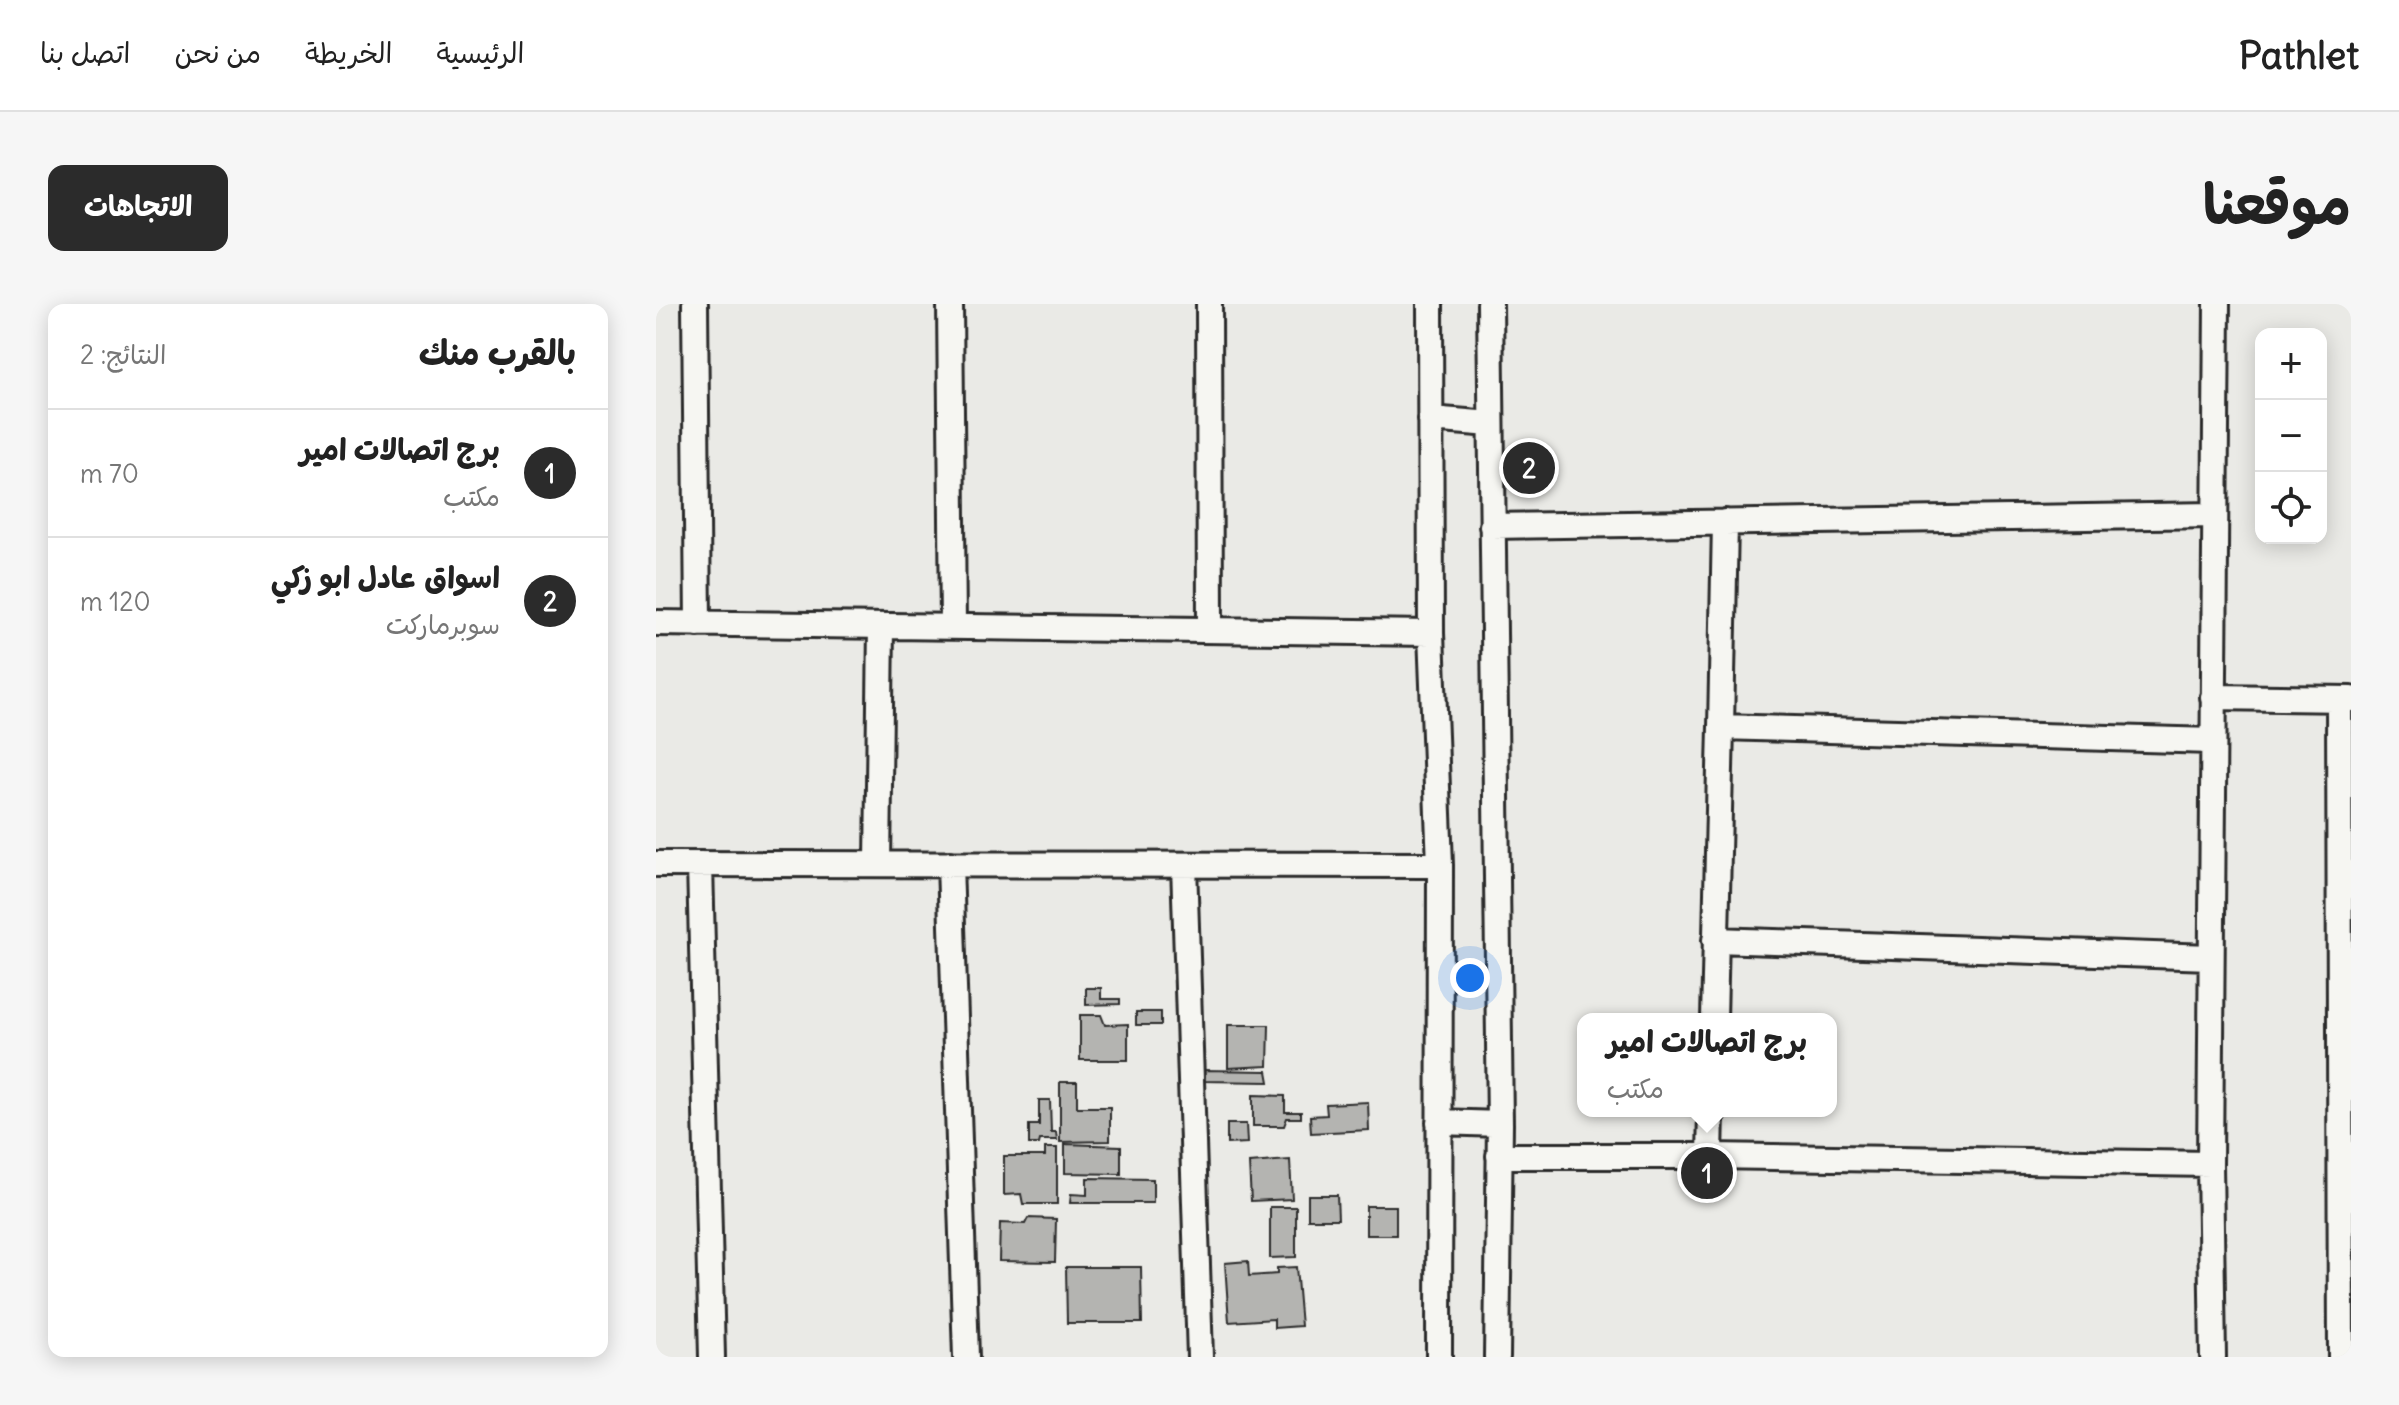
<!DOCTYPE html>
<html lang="ar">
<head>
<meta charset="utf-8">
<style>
	:root { --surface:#fff; --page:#f6f6f6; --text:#222; --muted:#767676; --line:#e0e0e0; --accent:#2b2b2b }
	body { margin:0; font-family:Delius,"Playpen Sans Arabic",sans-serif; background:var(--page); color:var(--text); direction:rtl }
	.controls { position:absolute; right:24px; top:24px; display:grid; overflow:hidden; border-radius:16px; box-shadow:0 4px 20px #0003 }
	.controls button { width:72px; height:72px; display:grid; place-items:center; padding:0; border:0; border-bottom:2px solid var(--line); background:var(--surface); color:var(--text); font:40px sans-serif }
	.you { position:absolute; left:814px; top:674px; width:28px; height:28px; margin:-20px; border:6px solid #fff; border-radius:50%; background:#1a73e8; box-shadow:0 0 0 12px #1a73e833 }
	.badge { display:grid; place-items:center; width:52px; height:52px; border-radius:50%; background:var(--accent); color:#fff; font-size:26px; font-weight:700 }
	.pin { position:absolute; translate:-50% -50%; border:4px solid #fff; box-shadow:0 2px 8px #0006 }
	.popup { position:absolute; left:921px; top:709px; width:260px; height:104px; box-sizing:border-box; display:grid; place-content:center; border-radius:16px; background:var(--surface); filter:drop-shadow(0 2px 6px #0005); font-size:26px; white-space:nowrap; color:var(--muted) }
	.popup b { font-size:30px; color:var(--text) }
	.popup::after { content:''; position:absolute; left:50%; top:100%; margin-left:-16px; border:16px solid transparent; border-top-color:var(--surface) }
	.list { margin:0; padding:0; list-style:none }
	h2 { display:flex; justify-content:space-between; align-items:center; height:104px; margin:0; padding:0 32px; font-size:34px }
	h2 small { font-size:26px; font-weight:400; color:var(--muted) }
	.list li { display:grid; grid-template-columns:52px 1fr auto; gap:24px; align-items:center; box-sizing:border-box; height:128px; padding:0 32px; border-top:2px solid var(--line) }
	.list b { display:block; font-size:30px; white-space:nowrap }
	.list p { margin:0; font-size:26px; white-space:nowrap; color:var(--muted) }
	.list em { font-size:26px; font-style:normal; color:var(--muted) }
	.icon { flex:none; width:44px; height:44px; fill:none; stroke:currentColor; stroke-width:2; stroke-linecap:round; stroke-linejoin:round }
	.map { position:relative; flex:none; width:1695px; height:1053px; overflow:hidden; direction:ltr; border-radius:16px }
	header { display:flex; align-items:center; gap:48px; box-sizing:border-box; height:112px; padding:0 40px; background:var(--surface); border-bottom:2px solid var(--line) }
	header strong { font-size:38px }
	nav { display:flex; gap:44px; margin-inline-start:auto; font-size:28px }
	.intro { display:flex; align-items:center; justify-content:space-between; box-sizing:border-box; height:192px; padding:0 48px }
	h1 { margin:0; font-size:56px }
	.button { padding:20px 36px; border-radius:16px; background:var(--accent); color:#fff; font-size:28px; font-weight:700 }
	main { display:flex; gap:48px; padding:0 48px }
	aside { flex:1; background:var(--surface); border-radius:16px; box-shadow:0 4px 20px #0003 }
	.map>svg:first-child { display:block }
	.building { fill:#b4b4b1; stroke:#2b2b2b; stroke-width:2 }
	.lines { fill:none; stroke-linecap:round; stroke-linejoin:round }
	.street-casing { stroke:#2b2b2b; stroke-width:30 }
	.street { stroke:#f6f6f2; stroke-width:24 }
</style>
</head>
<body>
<header>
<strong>Pathlet</strong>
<nav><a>الرئيسية</a><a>الخريطة</a><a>من نحن</a><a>اتصل بنا</a></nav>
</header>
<div class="intro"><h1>موقعنا</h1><a class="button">الاتجاهات</a></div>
<main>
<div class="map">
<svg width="1695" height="1053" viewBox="0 0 1695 1053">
	<rect width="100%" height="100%" fill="#eaeae6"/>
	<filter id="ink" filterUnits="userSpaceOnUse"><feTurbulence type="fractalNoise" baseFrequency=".0125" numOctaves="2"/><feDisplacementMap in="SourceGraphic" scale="16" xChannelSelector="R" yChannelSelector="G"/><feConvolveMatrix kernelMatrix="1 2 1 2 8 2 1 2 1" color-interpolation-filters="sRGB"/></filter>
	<g filter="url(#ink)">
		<path class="building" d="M430,684H445V695H464V700L430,701Z
			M480,708H505V721H480Z
			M424,711H445L449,721L472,720V756H424Z
			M572,721H613L612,762L572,764Z
			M546,766L611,767L613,778L546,777Z
			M404,778H421V803H454V837L404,838Z
			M597,791L629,792V808H645V814H631L628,822H597Z
			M383,796H394L395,828H400L401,836H384L383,840H373V821H383Z
			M712,798L713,826L655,829L654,812L671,811L670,800Z
			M571,820H590L591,839L571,840Z
			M409,840L465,842V870L409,869Z
			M389,844H401V900H367L365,890L348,891V852H389Z
			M634,856L636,895L595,897L593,859Z
			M431,874L497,875V899H414L415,890L431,891Z
			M652,891H681L682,915H652Z
			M710,902H740V931H710Z
			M614,903H640V953L614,954Z
			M372,914L400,915L399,958L343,957L344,919L369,920Z
			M592,957L593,972L621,970V964L640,963L645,1022L618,1024V1015L573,1018L569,959Z
			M410,963H485L486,1019H411Z"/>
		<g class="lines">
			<defs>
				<path id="street" d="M39,0L42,320
					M294,0L297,323
					M553,0L554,326
					M774,0L775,329L784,561L783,1053
					M834,0L844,820L841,1053
					M774,115L835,120
					M1069,218L1065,423L1557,437
					M836,222L1558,211
					M0,319L775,329
					M1557,393L1695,395
					M1683,395L1685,1053
					M0,560L784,561
					M44,560L56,1053
					M222,560L225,322
					M294,560L310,1053
					M528,561L544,1053
					M1059,636L1555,653
					M1058,715L1065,423
					M783,818L844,820
					M843,852H1054L1554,860
					M1054,852L1055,807
					M1557,1053L1554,860L1561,0"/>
			</defs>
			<use href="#street" class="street-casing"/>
			<use href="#street" class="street"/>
		</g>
	</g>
</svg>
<div class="controls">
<button>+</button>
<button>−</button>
<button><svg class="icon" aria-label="locate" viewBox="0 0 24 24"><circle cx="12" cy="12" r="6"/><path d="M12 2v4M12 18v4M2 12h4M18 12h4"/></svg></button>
</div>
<div class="you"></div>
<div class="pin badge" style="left:1051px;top:869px">1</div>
<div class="popup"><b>برج اتصالات امير</b>مكتب</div>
<div class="pin badge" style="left:873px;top:164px">2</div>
</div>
<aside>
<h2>بالقرب منك<small>النتائج: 2</small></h2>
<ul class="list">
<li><span class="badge">1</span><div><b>برج اتصالات امير</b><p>مكتب</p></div><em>70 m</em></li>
<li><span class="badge">2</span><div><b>اسواق عادل ابو زكي</b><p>سوبرماركت</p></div><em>120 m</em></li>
</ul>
</aside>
</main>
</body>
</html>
